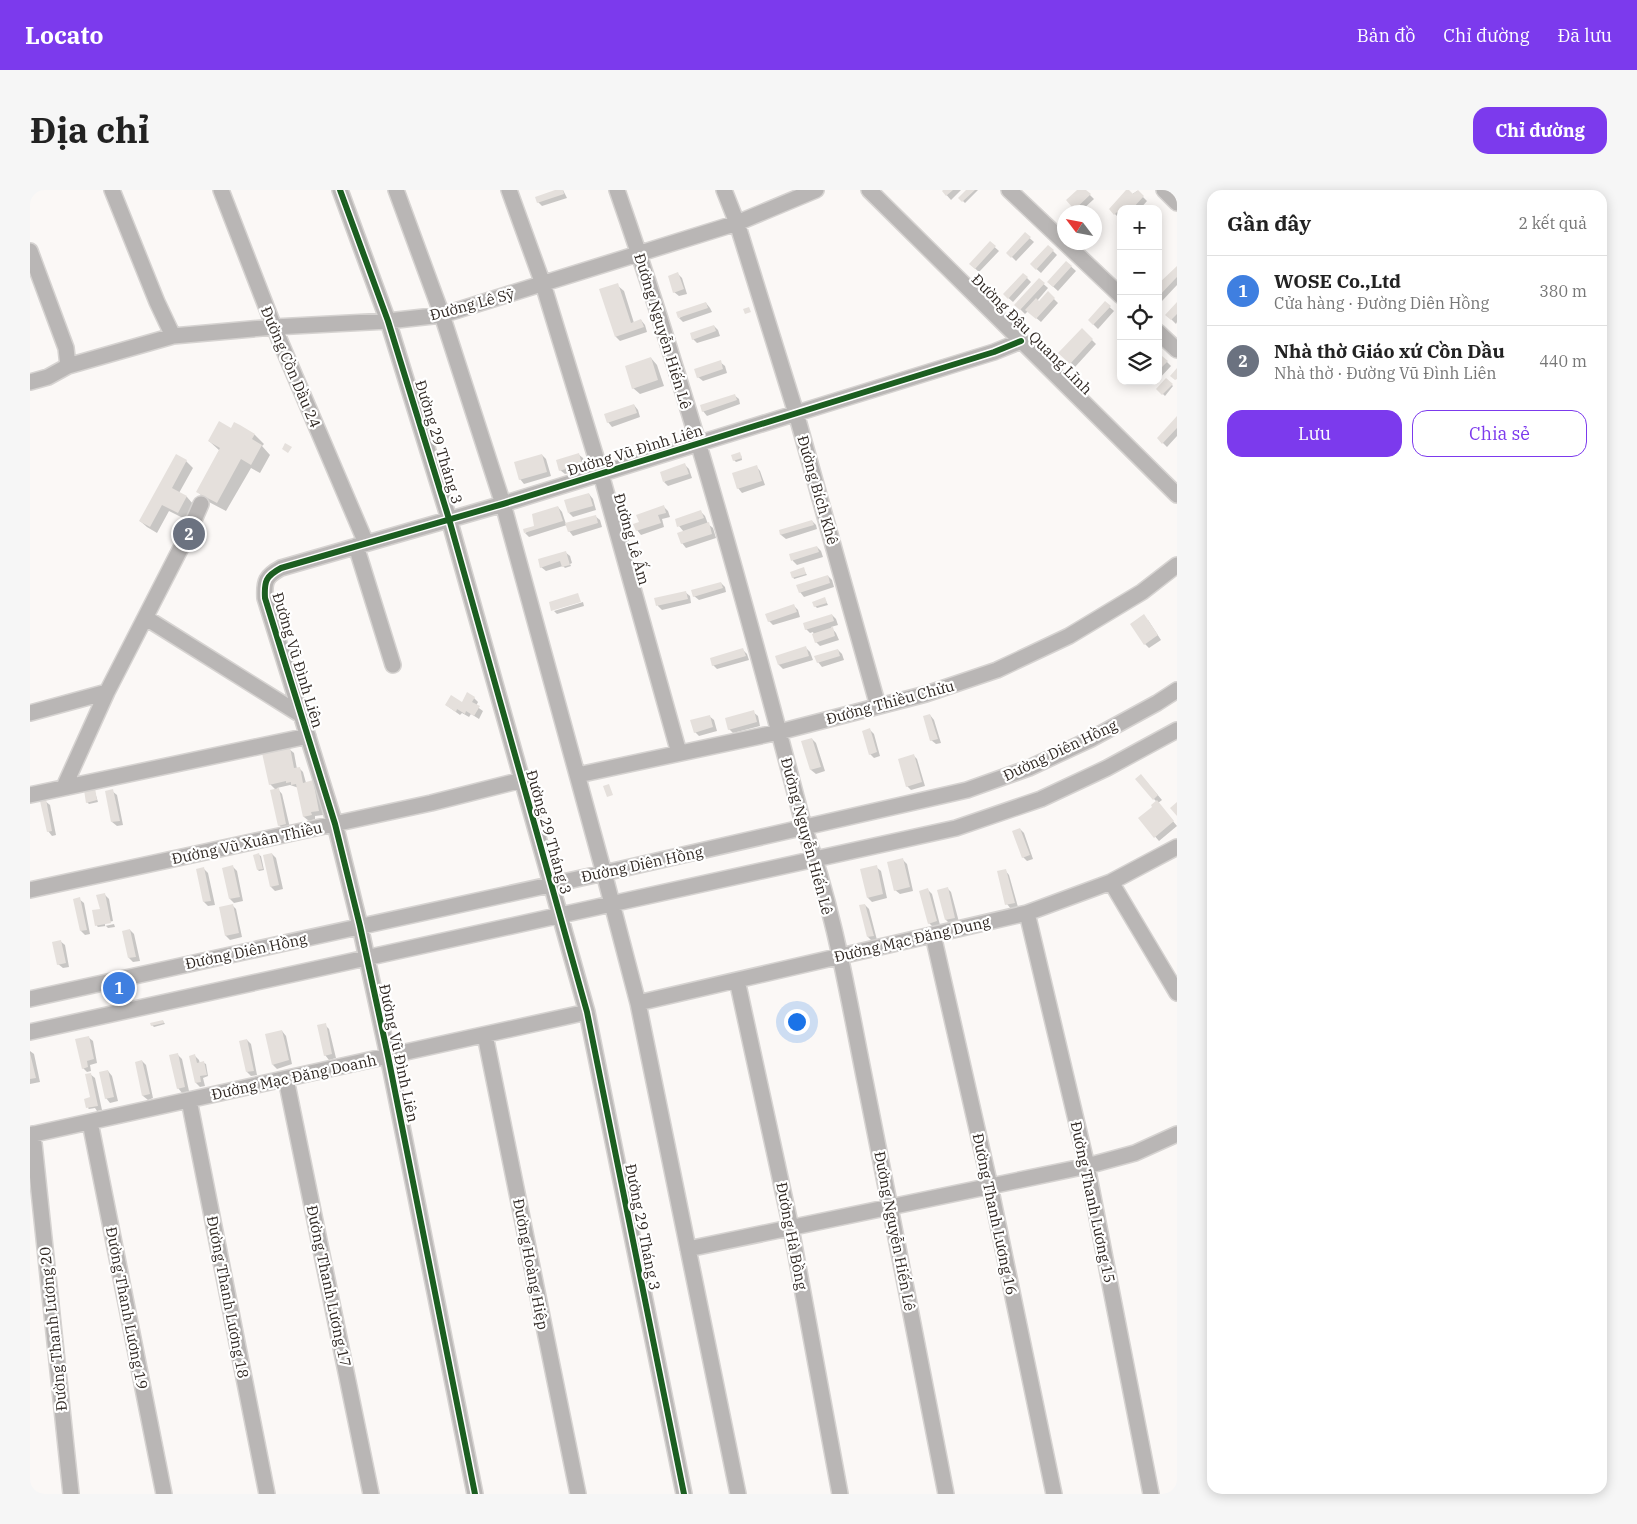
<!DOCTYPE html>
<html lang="vi">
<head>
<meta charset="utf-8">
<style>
	:root { --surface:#fff; --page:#f6f6f6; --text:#222; --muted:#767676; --line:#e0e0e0; --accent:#7c3aed }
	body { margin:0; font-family:"IBM Plex Serif",serif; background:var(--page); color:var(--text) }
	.controls { position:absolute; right:15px; top:15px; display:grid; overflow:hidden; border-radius:10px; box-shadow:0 2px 12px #0003 }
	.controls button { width:45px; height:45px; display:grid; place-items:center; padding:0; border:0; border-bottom:1px solid var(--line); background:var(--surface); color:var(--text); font:25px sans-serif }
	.compass { position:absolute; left:1027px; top:15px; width:45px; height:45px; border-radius:50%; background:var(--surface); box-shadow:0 2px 12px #0003; rotate:302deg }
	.you { position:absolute; left:766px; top:831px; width:18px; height:18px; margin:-12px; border:4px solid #fff; border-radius:50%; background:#1a73e8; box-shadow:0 0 0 8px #1a73e833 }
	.badge { display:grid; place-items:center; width:32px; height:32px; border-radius:50%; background:var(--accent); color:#fff; font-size:16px; font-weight:700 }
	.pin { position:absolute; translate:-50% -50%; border:2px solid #fff; box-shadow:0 1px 5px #0006 }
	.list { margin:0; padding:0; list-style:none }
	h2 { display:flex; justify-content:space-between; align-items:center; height:65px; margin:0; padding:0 20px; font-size:21px }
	h2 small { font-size:16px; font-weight:400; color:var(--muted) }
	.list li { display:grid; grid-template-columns:32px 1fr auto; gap:15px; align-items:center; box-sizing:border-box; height:70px; padding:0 20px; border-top:1px solid var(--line) }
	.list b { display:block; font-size:19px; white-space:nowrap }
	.list p { margin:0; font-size:16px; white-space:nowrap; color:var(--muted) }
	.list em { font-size:16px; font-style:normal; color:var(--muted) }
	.actions { display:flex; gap:10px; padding:15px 20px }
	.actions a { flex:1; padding:11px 0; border:1px solid var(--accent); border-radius:15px; text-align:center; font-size:18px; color:var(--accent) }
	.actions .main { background:var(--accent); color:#fff }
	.icon { flex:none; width:28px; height:28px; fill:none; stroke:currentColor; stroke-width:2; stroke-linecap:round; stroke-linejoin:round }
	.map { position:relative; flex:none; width:1147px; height:1304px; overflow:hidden; border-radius:15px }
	header { display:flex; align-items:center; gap:30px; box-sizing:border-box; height:70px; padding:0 25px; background:var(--accent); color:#fff }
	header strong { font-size:24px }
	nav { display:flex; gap:28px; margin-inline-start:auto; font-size:18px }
	.intro { display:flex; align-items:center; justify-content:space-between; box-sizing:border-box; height:120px; padding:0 30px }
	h1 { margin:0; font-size:35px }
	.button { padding:12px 22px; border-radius:15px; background:var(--accent); color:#fff; font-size:18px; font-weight:700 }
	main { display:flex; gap:30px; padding:0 30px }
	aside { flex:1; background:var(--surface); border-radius:15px; box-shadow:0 2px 12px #0003 }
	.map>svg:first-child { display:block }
	.shadow { fill:#0003 }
	.building { fill:#e5e0dc }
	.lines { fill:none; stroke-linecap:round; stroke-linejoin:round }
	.minor-casing { stroke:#d6d3d1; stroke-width:18 }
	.minor { stroke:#b9b6b5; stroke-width:15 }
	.cycleway-casing { stroke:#fff; stroke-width:9 }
	.cycleway { stroke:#1b5e20; stroke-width:6 }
	.labels { text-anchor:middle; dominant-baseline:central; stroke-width:4.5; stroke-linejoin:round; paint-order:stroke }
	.street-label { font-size:15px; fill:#302823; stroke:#fff }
</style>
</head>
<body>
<header>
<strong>Locato</strong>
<nav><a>Bản đồ</a><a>Chỉ đường</a><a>Đã lưu</a></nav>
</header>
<div class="intro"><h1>Địa chỉ</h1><a class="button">Chỉ đường</a></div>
<main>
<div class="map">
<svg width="1147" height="1304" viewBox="0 0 1147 1304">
	<rect width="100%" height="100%" fill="#fbf8f6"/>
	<path class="shadow" d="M529,0H533L537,8L512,16L508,12Z
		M915,0H931L921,10L913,1Z
		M938,0H948L935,13L930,8Z
		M1048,0H1055L1064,9L1050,22H1045L1042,19Z
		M1107,1L1117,11L1110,19H1091V26L1089,28L1080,19Z
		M995,44L1004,52L986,71L978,63Z
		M960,53L969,61L949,82L940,74Z
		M1018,56L1027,65L1011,83L1001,74Z
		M1036,72L1046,81L1028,101L1018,92Z
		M1147,77V95L1132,111L1128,107V96Z
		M648,84L652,88L657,104L649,106L644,102Z
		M993,84L1001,92L983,112L974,104Z
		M1009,90L1018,98L1007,111L1009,113L1018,103L1028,113L1011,132L998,121L995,124L986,115Z
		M587,95L594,101L604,133L611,130L615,135L617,142L590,151L586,147Z
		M676,113L680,118L682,122L653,132L649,128Z
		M1075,113L1084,121L1068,139L1059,130Z
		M1147,114V132L1146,134L1137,125Z
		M684,136L688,140L690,146L667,153L663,149Z
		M1052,140L1066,154L1045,177L1030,163Z
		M621,168L627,175L634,196L610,204L603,198Z
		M1133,168L1141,176L1128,190V172Z
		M690,172L695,176L697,183L673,191L668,187Z
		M1137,190L1143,196L1135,206L1128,199Z
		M1119,191H1127L1123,195Z
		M704,205L709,209L710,214L677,226L673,221Z
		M604,215L608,220L610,227L582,237L578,232Z
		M1147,228V246L1137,257L1128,248Z
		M205,234L225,245L234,254L232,256L240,265L230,283L221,278L196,321L177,311L168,302L190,261L179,251L202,240Z
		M548,264L553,268L556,278L535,284L530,280Z
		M512,265L516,269L521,286L494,294L490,289Z
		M711,265L712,270L706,272L704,270Z
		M156,271L163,278L149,303L157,307L163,314L155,329L139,321L127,343L117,337L110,331Z
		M655,275L659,279L662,288L638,296L634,292Z
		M726,276L730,281L735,295L712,303L708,298Z
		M559,304L563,309L566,320L543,327L539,323Z
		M528,317L532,322L536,334L565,326L570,330L572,337L543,346L539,341L537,335L499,347L495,343L505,337Z
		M634,317L638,321L640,327L632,329L634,337L611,345L607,340Z
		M671,322L675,326L678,334L683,338L686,348L656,358L652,353L654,342L649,336Z
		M782,331L786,335L787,339L756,349L751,345L750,341Z
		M787,357L791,361L793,367L767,375L763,371L761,365Z
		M535,362L540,366L542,373L540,374L541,376L535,378L533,376L516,381L511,377Z
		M773,379L777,385L764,389L763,387Z
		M798,386L802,390L804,397L774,407L770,402Z
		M691,393L695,397L696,402L669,410L664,406Z
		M655,402L660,406L661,413L632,420L628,416L626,409Z
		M795,409L798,415L787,418L785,416Z
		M553,412L554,416L527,424L524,421Z
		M764,416L768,420L770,427L743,435L739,431Z
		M802,425L806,429L808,435L801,437L806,443L809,450L790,456L786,452L783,442L780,443L776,439Z
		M1118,430L1131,450L1119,458L1115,454Z
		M776,458L780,462L783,470L753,479L749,475L747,467Z
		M713,460L717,464L719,470L687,479L683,475Z
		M808,460L812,464L814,470L792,477L788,472Z
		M444,508L448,512L446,516L453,521L449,529L441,524L439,527L432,523L430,525L416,515L432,513Z
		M723,522L728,526L730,536L703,543L699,539Z
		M900,525L904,530L911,553L906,554L901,550Z
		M679,526L684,530L687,541L669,546L665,542Z
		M840,540L844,544L850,566L844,568L840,564Z
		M782,549L786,553L795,581L786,584L781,580L773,552Z
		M259,559L264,563L267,579L269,578L273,582L276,593L282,592L287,596L293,625L285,626V629L279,631L274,627L269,598L260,595L247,598L252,604L260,638L253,639L249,635L246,600L240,594Z
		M883,565L887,569L895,596L881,600L877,596Z
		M1115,590L1132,610L1128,613L1147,636L1129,651L1110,629L1124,617L1127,612L1124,609Z
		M64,599L68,612L59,614L57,612Z
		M82,601L87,605L93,635L87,636L82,632Z
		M15,611L20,615L26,645L22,646L18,641Z
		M990,639L994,643L1003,669L997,671L993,667Z
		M242,664L246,668L253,699L245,701L241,697Z
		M229,665L231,666L234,680L229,681L228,680Z
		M872,669L877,674L883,701L870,704L865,700Z
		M203,677L207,681L213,711L204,713L200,709Z
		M846,677L851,681L857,708L842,712L838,708Z
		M174,679L178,683L185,715L178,716L174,712Z
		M975,680L979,685L988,717L981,719L977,714Z
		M917,698L921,702L929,732L920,734L916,730Z
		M898,700L902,704L910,735L903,737L899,733Z
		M75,705L79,709L83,731L75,733V736L84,734L85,737L78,738L76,736L68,737L67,736L64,721L71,720Z
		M49,709L54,713L60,744L55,745L51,741Z
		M202,715L206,719L212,747L200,750L196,746L190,718Z
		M835,715L839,719L847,750L842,751L838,747Z
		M100,740L104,744L110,771L103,772L99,768Z
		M30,751L35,755L39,777L33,778L28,774Z
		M133,831L135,834L124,837L122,835Z
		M295,835L299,839L306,868L299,870L295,865Z
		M252,841L256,846L262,874L247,879L243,875Z
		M58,847L63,851L67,873L60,875L61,881L57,882L53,878Z
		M217,850L221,854L227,885L221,886L217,882Z
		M0,861L4,864L10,892L0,894Z
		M147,864L152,869L159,901L152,903L148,898Z
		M165,866L169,870L170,874L174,873L176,874L178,886L173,888L175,896L170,897L166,893Z
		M112,871L116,875L123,908L118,910L113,906Z
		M78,881L82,886L88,911L80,913L76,908Z
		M60,884L65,888L72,920L67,921L65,918L59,919L58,918L62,911Z"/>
	<path class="building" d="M525,0H533L534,4L507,13L505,7Z
		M913,0H923L916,6L912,1Z
		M936,0H945L932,12L928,8Z
		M1047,0H1056L1061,4L1042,22L1040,19L1042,17L1036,10Z
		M1096,0H1099L1103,4L1108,0L1114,6L1102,19H1091V26L1087,22L1084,25L1079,19Z
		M995,42L1001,47L981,68L976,63Z
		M960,51L966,56L945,79L939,74Z
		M1018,55L1024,60L1006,80L1000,74Z
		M1036,71L1042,76L1023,97L1017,92Z
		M1147,76V87L1128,107V94Z
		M648,82L654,99L643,103L638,86Z
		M993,83L998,87L978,109L973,104Z
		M1009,88L1015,93L990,120L984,115Z
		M588,93L601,133L611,129L614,137L585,147L569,99Z
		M1018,101L1025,108L1006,129L995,120L1006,108L1009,111Z
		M1075,111L1081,116L1063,135L1058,130Z
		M676,112L678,118L648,128L646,122Z
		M1147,112V124L1141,130L1135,125Z
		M719,117L721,122L715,124L713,119Z
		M684,135L686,141L662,150L660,143Z
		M1052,138L1063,149L1040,174L1028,163Z
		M1132,166L1138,171L1128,181V170Z
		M621,167L628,190L602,199L595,176Z
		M691,170L693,179L667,188L664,179Z
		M1147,178V189L1145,190L1140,186Z
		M1136,188L1143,194L1132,205L1126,199Z
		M705,204L707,210L672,222L670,215Z
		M604,214L607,223L577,233L574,224Z
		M1147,226V238L1132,254L1127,248Z
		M189,231L201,238L204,232L210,235L225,244L222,249L232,255L221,275L211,269L187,313L166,302L190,258L178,251Z
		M255,253L262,257L258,263L252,259Z
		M710,262L712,268L703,271L701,265Z
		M549,263L552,274L529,281L526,270Z
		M146,264L157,270L142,298L157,306L148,323L132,315L120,337L109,331Z
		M512,264L517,282L489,290L484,272Z
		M655,273L659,284L633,292L630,282Z
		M727,275L732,291L707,299L702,283Z
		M559,303L563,316L538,323L534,310Z
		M634,315L636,323L628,325L631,333L606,341L603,334L609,332L606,325Z
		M528,316L533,331L494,343L493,339L504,336L502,324Z
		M671,320L674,328L647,337L645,329Z
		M566,325L568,333L538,342L535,333Z
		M782,330L784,335L750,345L749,340Z
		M679,332L682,344L651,354L647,343Z
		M787,356L789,362L761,371L759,364Z
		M536,361L540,375L532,377L530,371L510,378L508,369Z
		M774,377L776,384L762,388L760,382Z
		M798,385L800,393L769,403L766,395Z
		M691,392L693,398L663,407L661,400Z
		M656,401L658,409L626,416L624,408Z
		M548,403L551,412L521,421L519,412Z
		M795,407L797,413L784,417L782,412Z
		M764,414L767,422L738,432L735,424Z
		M802,424L804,431L775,440L773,433Z
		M1114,424L1128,445L1114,455L1100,434Z
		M803,437L805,446L785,453L782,444Z
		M776,456L779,466L748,475L745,466Z
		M713,458L716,466L682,476L680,468Z
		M808,459L810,466L787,473L784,466Z
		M437,502L445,507L442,512L450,516L444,526L436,521L435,524L427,519L426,522L415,515L421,505L432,512Z
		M724,520L727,532L698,540L695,528Z
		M900,524L908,549L900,551L893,526Z
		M680,525L683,537L664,543L660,530Z
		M840,538L847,562L839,565L832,541Z
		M782,548L791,577L780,580L771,551Z
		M260,557L264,578L270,577L273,593L283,590L289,621L281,622L282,625L273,627L266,594L261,595V592L256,593V591L239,595L232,563Z
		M884,564L892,592L876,597L868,569Z
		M1111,584L1128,605L1123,610L1105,589Z
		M579,594L583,605L577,607L573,596Z
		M65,598L67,610L56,613L54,600Z
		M249,598L256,634L248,636L240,600Z
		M83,599L90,631L81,632L75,601Z
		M16,609L22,641L17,642L10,611Z
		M1127,610L1144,631L1124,648L1108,628L1122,617L1121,615Z
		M1147,612V626L1140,618Z
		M990,638L1000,665L992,668L982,641Z
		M229,663L233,679L227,680L223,665Z
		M242,663L249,695L240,697L233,665Z
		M873,668L880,697L864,701L857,672Z
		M203,675L210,707L199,709L192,678Z
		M847,675L853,704L837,708L830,679Z
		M174,677L181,711L173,712L166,679Z
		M976,679L985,713L975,715L967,681Z
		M918,697L925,728L915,730L907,700Z
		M898,698L907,731L898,734L889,701Z
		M75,703L81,733L65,736L62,720L70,719L66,705Z
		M50,707L57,740L50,741L43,709Z
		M203,714L209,743L195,746L189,717Z
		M835,714L844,746L837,747L829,715Z
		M100,739L106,767L98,768L92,741Z
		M31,750L36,773L27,775L22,752Z
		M133,830L134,833L121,836L120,833Z
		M296,833L302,864L294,866L287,835Z
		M252,840L259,870L242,875L235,844Z
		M59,846L64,869L57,871L58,877L52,879L45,849Z
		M217,849L224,881L216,882L209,851Z
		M0,863L6,888L0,889Z
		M148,863L155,897L147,899L139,865Z
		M165,864L167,873L174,871L177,885L170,886L171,892L165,893L159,866Z
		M112,870L120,904L112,906L105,872Z
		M78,880L84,907L75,909L69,882Z
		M61,883L68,916L56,918L54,909L60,907L55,884Z"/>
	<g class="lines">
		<defs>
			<path id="minor" d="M82,0L127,112L143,146
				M191,0L244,137L336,353
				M310,0L358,131L419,329L557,822L654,1304
				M366,0L412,125L473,314L574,683L608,813L708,1304
				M479,0L513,94L571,284L649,563
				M587,0C660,209 718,423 774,637C804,719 818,806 835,891C863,1029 889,1166 916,1304
				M694,0L707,33L766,223L848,516
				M839,0L1147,305
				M979,0L1091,106
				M1134,0L1147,13
				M0,61L36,158L38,176
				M1128,142L1147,160
				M0,192L18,187L38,176L143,146L244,137L358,131L412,125L707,33L786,0
				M326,356L363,475
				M116,428L271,525
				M77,502L158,344L171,314
				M0,523L77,502L34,597
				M548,585L749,542L896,504L967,480L1039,446L1112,402L1147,375
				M0,605L278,546
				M1081,692L1147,803
				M0,700L401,613L492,590
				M997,723L1057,976L1121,1304
				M903,745L960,996L1024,1304
				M707,790L761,1038L810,1304
				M0,809L574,683L937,600L999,578L1061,549L1127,513L1147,500
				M608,813L997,723L1081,692L1147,657
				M0,842L926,638L1011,609L1077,578L1147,540
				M455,845L548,1304
				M256,889L341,1304
				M159,910L237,1304
				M60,932L134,1304
				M3,944L41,1304
				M0,945L557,822
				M658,1059L1057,976L1105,963L1147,944
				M445,1304L358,866L330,736L305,634L235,408C234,391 236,386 251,378L473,314L964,162L991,151"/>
		</defs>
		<use href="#minor" class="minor-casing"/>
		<use href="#minor" class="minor"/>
		<defs>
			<path id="cycleway" d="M310,0L358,131L419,329L557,822L654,1304
				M445,1304L358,866L330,736L305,634L235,408C234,391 236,386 251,378L473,314L964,162L991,151"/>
		</defs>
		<use href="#cycleway" class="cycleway-casing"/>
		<use href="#cycleway" class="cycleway"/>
	</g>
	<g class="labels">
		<g class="street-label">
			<text transform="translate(442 114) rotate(-15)">Đường Lê Sỹ</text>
			<text transform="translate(633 141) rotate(73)">Đường Nguyễn Hiến Lê</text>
			<text transform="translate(1002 144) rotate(45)">Đường Đậu Quang Lĩnh</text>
			<text transform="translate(261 177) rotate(67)">Đường Cồn Dầu 24</text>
			<text transform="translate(409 252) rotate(73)">Đường 29 Tháng 3</text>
			<text transform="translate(605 260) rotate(-17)">Đường Vũ Đình Liên</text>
			<text transform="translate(788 300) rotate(74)">Đường Bích Khê</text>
			<text transform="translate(602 349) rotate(74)">Đường Lê Ấm</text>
			<text transform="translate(268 470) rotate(73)">Đường Vũ Đình Liên</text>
			<text transform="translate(860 512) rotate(-15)">Đường Thiều Chửu</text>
			<text transform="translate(1030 560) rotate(-25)">Đường Diên Hồng</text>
			<text transform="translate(519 642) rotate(74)">Đường 29 Tháng 3</text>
			<text transform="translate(777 646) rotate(75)">Đường Nguyễn Hiến Lê</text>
			<text transform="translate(217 653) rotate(-12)">Đường Vũ Xuân Thiều</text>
			<text transform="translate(612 674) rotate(-12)">Đường Diên Hồng</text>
			<text transform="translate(882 749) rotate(-13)">Đường Mạc Đăng Dung</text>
			<text transform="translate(216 761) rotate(-12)">Đường Diên Hồng</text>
			<text transform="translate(369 863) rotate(78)">Đường Vũ Đình Liên</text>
			<text transform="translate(264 887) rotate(-12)">Đường Mạc Đăng Doanh</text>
			<text transform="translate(1063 1012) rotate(78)">Đường Thanh Lương 15</text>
			<text transform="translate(965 1024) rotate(78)">Đường Thanh Lương 16</text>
			<text transform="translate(613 1037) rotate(79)">Đường 29 Tháng 3</text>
			<text transform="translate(865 1041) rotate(79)">Đường Nguyễn Hiến Lê</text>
			<text transform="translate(762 1046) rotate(79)">Đường Hà Bồng</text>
			<text transform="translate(501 1074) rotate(79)">Đường Hoàng Hiệp</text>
			<text transform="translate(299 1096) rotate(78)">Đường Thanh Lương 17</text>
			<text transform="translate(198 1107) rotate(79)">Đường Thanh Lương 18</text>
			<text transform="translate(97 1118) rotate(79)">Đường Thanh Lương 19</text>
			<text transform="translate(23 1139) rotate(-96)">Đường Thanh Lương 20</text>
		</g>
	</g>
</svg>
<div class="controls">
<button>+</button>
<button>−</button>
<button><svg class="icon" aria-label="locate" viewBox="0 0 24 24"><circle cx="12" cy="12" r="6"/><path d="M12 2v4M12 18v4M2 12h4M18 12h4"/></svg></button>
<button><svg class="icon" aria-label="layers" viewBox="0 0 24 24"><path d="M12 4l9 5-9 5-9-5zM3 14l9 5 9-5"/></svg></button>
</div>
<svg class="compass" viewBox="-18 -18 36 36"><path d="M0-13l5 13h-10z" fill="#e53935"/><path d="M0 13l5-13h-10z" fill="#767676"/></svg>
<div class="you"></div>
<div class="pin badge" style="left:89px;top:798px;background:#3f7fe0">1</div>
<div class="pin badge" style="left:159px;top:344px;background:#6b7280">2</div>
</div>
<aside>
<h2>Gần đây<small>2 kết quả</small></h2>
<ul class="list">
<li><span class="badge" style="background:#3f7fe0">1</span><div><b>WOSE Co.,Ltd</b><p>Cửa hàng · Đường Diên Hồng</p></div><em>380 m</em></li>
<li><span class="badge" style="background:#6b7280">2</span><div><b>Nhà thờ Giáo xứ Cồn Dầu</b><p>Nhà thờ · Đường Vũ Đình Liên</p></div><em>440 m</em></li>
</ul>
<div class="actions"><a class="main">Lưu</a><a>Chia sẻ</a></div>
</aside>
</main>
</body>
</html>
